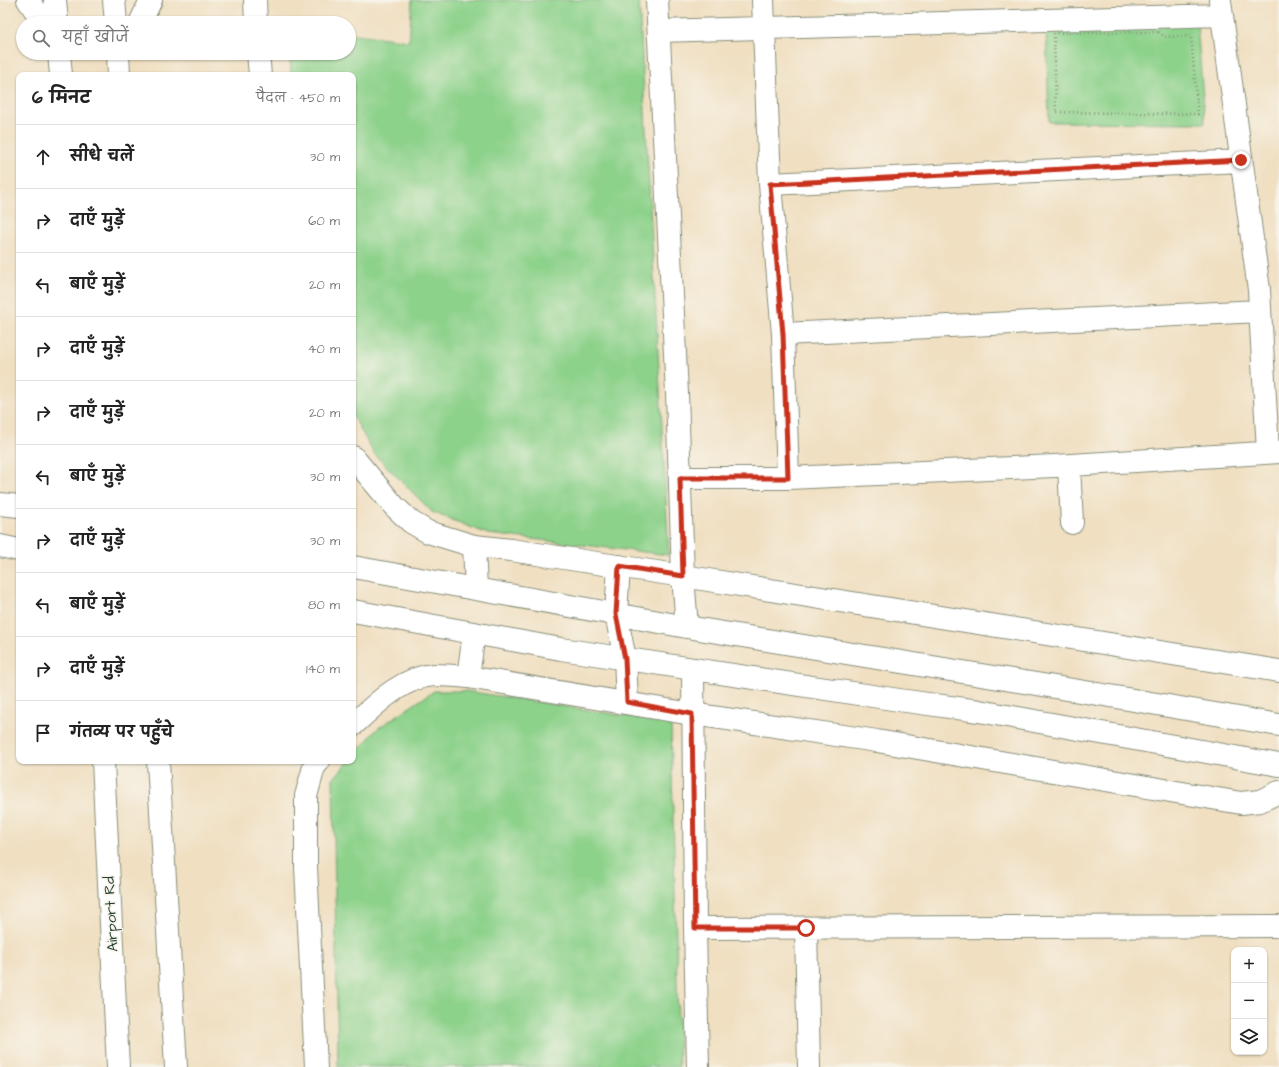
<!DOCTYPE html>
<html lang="hi">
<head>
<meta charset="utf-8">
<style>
	:root { --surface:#fff; --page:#f2f2f2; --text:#222; --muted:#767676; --line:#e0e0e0 }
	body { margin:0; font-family:"Architects Daughter","Playpen Sans Deva",sans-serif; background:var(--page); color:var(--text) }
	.controls { position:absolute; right:12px; bottom:12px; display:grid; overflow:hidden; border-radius:8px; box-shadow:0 1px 3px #0004 }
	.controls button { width:36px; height:36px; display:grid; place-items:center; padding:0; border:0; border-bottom:1px solid var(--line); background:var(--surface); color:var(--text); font:20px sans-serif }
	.stop { position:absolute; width:12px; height:12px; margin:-9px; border:3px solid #c8321e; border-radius:50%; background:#fff }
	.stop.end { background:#c8321e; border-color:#fff; box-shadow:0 1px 4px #0008 }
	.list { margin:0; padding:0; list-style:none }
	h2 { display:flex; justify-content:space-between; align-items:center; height:52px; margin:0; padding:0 16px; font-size:17px }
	h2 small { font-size:13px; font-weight:400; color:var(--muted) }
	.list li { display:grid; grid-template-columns:26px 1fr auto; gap:12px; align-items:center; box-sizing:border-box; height:64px; padding:0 16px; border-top:1px solid var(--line) }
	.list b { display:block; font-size:15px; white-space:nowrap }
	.list em { font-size:13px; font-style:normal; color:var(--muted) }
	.icon { flex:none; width:22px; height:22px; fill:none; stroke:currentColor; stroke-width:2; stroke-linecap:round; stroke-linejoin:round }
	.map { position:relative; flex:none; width:1279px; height:1067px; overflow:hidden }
	.search { position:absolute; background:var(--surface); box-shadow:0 1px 3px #0004; left:16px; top:16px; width:340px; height:44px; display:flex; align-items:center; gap:10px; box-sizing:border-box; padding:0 14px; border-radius:22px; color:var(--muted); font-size:15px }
	.panel { position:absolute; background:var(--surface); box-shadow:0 1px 3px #0004; left:16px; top:72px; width:340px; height:692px; border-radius:8px }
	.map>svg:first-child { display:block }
	.green { fill:#8dd28b; stroke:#568860 }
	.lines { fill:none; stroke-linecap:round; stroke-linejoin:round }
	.minor-casing { stroke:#888e7a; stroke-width:24 }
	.tertiary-casing { stroke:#888e7a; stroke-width:24 }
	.primary-casing { stroke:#888e7a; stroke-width:24 }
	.path { stroke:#888e7a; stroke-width:2.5; stroke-dasharray:1 3; stroke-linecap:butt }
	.minor { stroke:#fff; stroke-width:22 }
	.tertiary { stroke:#fff; stroke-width:22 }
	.primary { stroke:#fff; stroke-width:22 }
	.route { stroke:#c8321e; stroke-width:5 }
	.labels { text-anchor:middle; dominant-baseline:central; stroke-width:3; stroke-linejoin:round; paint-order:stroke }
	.street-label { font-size:15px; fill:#1f3d34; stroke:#f7f3e8 }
</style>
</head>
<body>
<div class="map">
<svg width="1279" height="1067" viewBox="0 0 1279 1067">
	<rect width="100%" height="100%" fill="#f7f3e8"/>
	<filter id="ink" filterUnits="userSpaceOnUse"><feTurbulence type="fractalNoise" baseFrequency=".025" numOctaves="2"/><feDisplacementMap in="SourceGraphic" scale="8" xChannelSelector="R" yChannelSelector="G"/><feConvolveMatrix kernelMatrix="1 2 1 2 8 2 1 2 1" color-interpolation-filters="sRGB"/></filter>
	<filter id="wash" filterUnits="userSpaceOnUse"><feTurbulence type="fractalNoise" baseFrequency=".012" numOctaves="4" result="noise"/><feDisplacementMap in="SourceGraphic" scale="16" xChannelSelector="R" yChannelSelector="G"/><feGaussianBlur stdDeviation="0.9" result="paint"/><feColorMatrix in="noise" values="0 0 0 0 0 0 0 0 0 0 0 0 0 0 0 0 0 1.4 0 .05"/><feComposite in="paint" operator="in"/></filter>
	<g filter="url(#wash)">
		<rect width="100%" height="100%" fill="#f0dfc1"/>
		<path class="green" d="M412,0H639L669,555L488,534L432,512L374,454L353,416V75H291L290,53H349V33L409,41Z
			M1197,23L1205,123L1049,122L1046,27Z
			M434,691H466L671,723L679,1067H338L333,779L349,761H353V756L377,729Z"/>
	</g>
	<g filter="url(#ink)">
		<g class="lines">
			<defs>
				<path id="minor" d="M255,0L256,23
					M657,0L677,393L683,576L687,627
					M763,0L770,184L783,334L788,478
					M1220,1L1259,290L1268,452
					M659,31L1221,15
					M258,53L260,75
					M770,184L1241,161
					M783,334L1260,311
					M353,457L394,506L411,522L428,532L474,546L511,550L683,576L1279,671
					M1069,466L1072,523
					M680,478H788L1055,466L1279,452
					M693,669L695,928L698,1067
					M695,928L1279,926
					M806,928L809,1067"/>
				<path id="tertiary" d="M0,504L19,506
					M0,546L19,550
					M474,546L476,588
					M619,566L616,614L625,659L627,702
					M353,567L687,627L1116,697L1279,725
					M353,611L561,649L899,700L979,711L1279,765
					M468,677L474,633
					M353,725C375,705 402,677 434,675C445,675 457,676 468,677L692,714L877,741L1241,803L1260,801L1279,792
					M316,1067L306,867V796L314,767L319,761"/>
				<path id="primary" d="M28,0L44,23
					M55,0L57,23
					M114,0L116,23
					M140,23L151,0
					M59,53L61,75
					M118,53L119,75
					M103,761L118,1067
					M158,761L176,1067"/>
			</defs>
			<use href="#minor" class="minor-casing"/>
			<use href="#tertiary" class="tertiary-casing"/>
			<use href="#primary" class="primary-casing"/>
			<path class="path" d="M1159,32L1165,37L1191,36L1198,114L1056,112L1054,33Z"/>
			<use href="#minor" class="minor"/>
			<use href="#tertiary" class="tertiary"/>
			<use href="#primary" class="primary"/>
		</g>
	</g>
	<g class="lines" filter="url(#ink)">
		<path class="route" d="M806,928H695L692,714L627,702L625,659L616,614L619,566L683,576L680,478H788L783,334L770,184L1241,160"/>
	</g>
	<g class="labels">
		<g class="street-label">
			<text transform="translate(111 914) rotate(-93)">Airport Rd</text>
		</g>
	</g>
</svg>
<div class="controls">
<button>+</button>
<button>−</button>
<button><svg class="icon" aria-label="layers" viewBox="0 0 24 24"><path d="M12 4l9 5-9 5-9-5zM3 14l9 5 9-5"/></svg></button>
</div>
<div class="stop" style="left:806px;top:928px"></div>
<div class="stop end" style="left:1241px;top:160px"></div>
<div class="search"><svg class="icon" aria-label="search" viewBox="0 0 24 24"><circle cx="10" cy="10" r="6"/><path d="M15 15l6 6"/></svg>यहाँ खोजें</div>
<section class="panel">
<h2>6 मिनट<small>पैदल · 450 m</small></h2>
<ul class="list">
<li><svg class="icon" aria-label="ahead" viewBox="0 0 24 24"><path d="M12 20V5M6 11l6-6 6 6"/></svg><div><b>सीधे चलें</b></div><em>30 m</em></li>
<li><svg class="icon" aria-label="right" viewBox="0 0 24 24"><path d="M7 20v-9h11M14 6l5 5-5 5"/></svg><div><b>दाएँ मुड़ें</b></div><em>60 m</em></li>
<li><svg class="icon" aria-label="left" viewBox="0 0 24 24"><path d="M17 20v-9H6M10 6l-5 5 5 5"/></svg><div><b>बाएँ मुड़ें</b></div><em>20 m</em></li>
<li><svg class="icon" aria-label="right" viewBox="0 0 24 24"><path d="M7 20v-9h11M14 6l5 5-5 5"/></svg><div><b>दाएँ मुड़ें</b></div><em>40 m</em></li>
<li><svg class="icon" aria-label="right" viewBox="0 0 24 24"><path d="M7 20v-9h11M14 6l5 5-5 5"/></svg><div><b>दाएँ मुड़ें</b></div><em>20 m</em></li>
<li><svg class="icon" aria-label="left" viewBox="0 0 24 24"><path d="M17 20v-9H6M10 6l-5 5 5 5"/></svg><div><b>बाएँ मुड़ें</b></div><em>30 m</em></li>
<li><svg class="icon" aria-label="right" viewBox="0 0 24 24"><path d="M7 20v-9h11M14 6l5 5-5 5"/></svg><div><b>दाएँ मुड़ें</b></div><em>30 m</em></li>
<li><svg class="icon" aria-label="left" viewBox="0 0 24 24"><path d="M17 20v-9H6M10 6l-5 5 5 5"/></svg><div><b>बाएँ मुड़ें</b></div><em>80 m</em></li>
<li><svg class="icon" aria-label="right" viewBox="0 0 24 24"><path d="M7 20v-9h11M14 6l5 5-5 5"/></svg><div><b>दाएँ मुड़ें</b></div><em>140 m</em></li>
<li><svg class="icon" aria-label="arrive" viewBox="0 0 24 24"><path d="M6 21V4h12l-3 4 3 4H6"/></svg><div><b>गंतव्य पर पहुँचे</b></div></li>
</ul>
</section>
</div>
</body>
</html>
